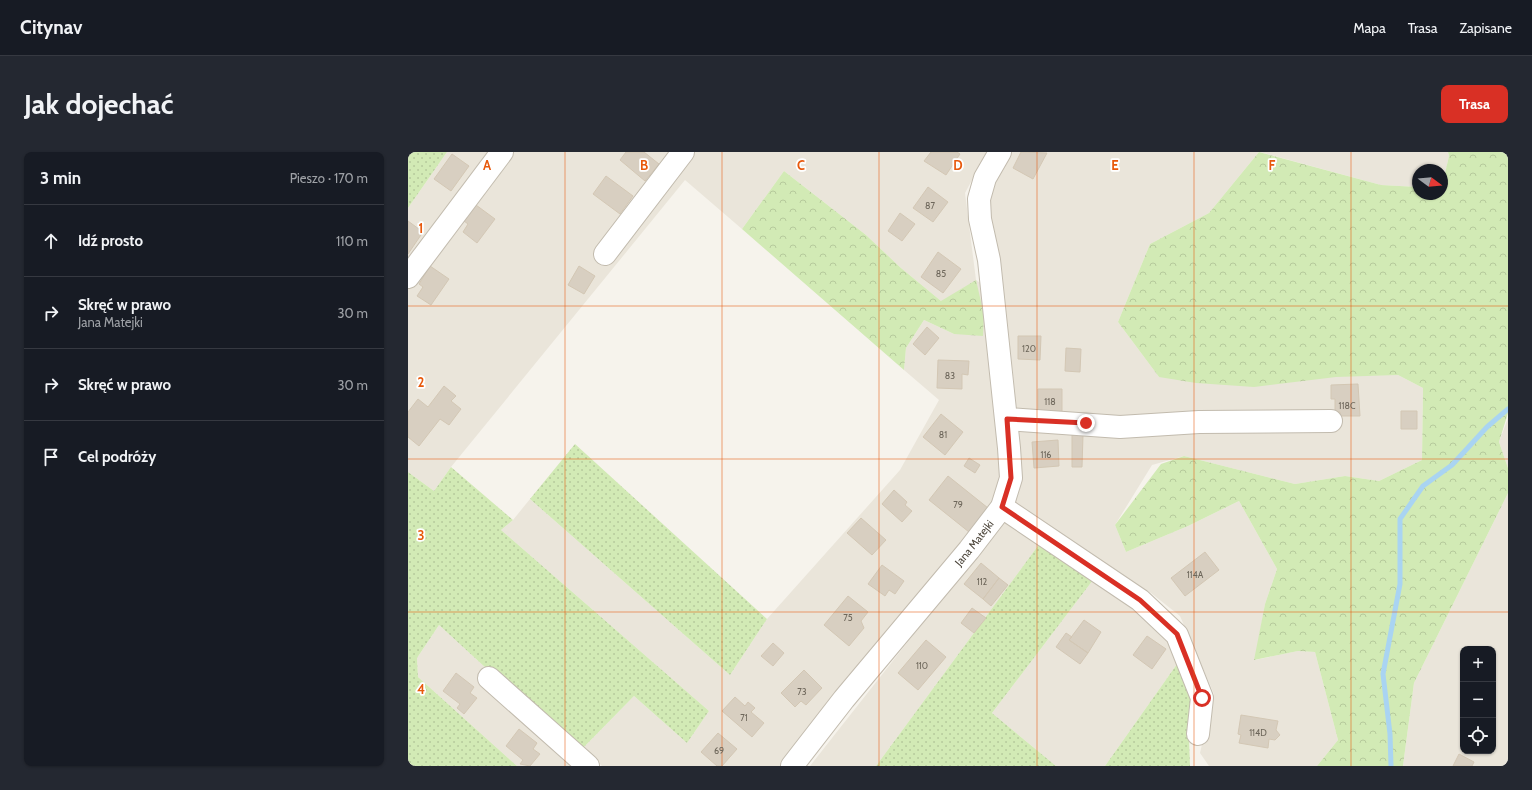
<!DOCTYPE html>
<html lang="pl">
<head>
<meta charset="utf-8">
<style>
	:root { --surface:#171b24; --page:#242831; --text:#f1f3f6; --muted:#9ea1a6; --line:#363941; --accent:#d93025 }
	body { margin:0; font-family:Cabin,sans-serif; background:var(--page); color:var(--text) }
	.controls { position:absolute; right:12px; bottom:12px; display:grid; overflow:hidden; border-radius:8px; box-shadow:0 1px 3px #0004 }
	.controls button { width:36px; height:36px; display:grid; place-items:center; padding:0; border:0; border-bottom:1px solid var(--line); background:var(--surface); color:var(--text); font:20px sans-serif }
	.compass { position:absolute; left:1004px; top:12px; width:36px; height:36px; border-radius:50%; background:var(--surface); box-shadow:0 1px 3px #0004; rotate:106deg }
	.stop { position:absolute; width:12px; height:12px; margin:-9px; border:3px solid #d93025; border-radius:50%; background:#fff }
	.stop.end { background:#d93025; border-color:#fff; box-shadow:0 1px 4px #0008 }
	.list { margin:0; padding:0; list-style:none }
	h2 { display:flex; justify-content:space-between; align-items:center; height:52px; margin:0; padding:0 16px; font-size:17px }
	h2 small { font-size:13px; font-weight:400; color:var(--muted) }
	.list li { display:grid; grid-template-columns:26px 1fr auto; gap:12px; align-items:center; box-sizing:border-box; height:72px; padding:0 16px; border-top:1px solid var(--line) }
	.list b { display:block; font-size:15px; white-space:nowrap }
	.list p { margin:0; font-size:13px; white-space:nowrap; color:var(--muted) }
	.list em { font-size:13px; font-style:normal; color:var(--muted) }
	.icon { flex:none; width:22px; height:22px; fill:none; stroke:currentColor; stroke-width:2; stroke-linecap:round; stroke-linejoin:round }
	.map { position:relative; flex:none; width:1100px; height:614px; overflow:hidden; border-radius:8px }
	header { display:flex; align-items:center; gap:24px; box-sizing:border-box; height:56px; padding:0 20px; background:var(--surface); border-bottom:1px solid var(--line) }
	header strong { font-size:19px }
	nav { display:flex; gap:22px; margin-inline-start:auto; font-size:14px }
	.intro { display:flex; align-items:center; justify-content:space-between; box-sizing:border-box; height:96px; padding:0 24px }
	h1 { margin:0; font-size:28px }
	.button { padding:10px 18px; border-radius:8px; background:var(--accent); color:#fff; font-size:14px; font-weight:700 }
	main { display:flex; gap:24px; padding:0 24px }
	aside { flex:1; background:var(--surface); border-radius:8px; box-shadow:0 1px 3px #0004 }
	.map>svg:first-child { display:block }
	.residential { fill:#eae5da; fill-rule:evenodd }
	.grass { fill:url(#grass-dots) }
	.forest { fill:url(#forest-crowns) }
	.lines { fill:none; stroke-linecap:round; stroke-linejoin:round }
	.stream { stroke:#a9d4f2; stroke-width:5 }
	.building { fill:#d8cfc1; stroke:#d3c7b4 }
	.minor-casing { stroke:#c2bbae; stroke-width:24 }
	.minor { stroke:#fff; stroke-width:22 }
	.route { stroke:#d93025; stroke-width:5 }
	.grid { fill:none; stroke:#e8590c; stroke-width:1; stroke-opacity:0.55 }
	.labels { text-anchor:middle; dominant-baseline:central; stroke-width:3.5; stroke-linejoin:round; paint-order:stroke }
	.number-label { font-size:9px; fill:#6e675b }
	.street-label { font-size:11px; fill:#4b4439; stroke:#fff }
	.grid-label { font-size:13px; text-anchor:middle; font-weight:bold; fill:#e8590c; stroke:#fff; stroke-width:3.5; stroke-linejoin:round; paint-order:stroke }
</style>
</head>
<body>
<header>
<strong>Citynav</strong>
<nav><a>Mapa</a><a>Trasa</a><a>Zapisane</a></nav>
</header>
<div class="intro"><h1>Jak dojechać</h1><a class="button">Trasa</a></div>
<main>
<aside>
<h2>3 min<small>Pieszo · 170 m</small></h2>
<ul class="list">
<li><svg class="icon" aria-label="ahead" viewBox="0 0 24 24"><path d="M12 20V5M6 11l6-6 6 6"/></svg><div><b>Idź prosto</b></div><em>110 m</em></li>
<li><svg class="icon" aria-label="right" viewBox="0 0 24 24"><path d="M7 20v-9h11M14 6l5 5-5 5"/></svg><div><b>Skręć w prawo</b><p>Jana Matejki</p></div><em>30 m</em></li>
<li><svg class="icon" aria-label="right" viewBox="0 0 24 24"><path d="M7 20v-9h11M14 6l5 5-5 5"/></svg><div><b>Skręć w prawo</b></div><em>30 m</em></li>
<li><svg class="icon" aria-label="arrive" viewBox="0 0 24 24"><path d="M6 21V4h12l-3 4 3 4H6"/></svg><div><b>Cel podróży</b></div></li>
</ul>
</aside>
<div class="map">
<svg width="1100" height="614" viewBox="0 0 1100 614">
	<defs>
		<pattern id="grass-dots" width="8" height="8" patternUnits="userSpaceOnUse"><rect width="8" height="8" fill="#d2eab5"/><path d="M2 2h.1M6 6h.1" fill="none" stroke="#b6ca9c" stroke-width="1.8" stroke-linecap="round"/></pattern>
		<pattern id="forest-crowns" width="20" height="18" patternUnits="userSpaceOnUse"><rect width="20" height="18" fill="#d2eab5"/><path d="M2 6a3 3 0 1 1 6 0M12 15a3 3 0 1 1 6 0" fill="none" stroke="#b6ca9c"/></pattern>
	</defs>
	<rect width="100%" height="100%" fill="#f6f3ec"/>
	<path class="residential" d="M39,0H579L557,41L568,128L579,136L593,305L588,354L377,614H194L175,596L226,544L279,591L301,559L93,378L105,368L122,347L322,523L359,467L492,318L531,248L496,218L498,196L516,168L546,182L533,149L493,116L458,83L376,19L334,77L277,28L43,315L26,339L0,320V56Z
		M603,0H851L801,61L742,92L710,170L751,225L990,223L1015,236L1014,308L971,329L937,324L887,332L776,304L744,313L707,373L718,400L780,374L831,349L869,417L857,452L847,508L890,499L907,500L930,588L909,614H801L792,601L806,542L772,464L743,441L603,353L610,313L606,231L597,158L579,53L588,27Z
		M852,0H1040L1041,4L1034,34V18H1010V35L973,33Z
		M1100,266V316L1091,290Z
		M1100,341V614H995L1006,531ZM1055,497H1085V599H1055Z
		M595,369L632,391L468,614H402Z
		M685,428L760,484L774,505L697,614H648L584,561Z
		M31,473L79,517L169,614H109L10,525L9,506Z"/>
	<path class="grass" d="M0,0H39L0,56Z
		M167,292L359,467L322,523L122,347Z
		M43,315L105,368L93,378L301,559L279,591L226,544L175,596L79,517L31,473L9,506L10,525L109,614H0V320L26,339Z
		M632,391L685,428L584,561L648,614H468Z
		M774,505L787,547L781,586L782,614H697Z"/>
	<path class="forest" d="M851,0L973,33L1010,35V42H1034V34L1041,4L1040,0H1100V261L1091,290L1100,316V341L1006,531L995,614H909L930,588L907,500L890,499L846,508L857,452L869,417L831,349L780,374L718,400L707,373L753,312L776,304L887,332L937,324L971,329L1014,308L1015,236L990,223L928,225L846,235L788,231L751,225L710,170L742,92L801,61Z
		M376,19L458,83L493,116L533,149L568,128L576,163L575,184L546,182L516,168L498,196L496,218L334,77Z"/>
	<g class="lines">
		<path class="stream" d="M983,614L982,582L975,522L992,432V367L1015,334L1044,313L1079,275L1100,257"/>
	</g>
	<path class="building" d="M218,0H236L251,12L237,29L212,8Z
		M523,0H549L552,2L538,23L516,9Z
		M613,0L639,1L625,27L605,16Z
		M44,2L61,14L43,39L26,27Z
		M198,24L225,44L212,62L185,42Z
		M520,35L540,50L525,70L505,56Z
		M68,53L87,67L69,91L55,80L60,72L56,69Z
		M492,61L507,72L494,89L480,79Z
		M0,69L15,80L0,102Z
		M530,100L553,117L535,141L513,125Z
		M22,114L41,127L23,153L9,144L15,135L11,132Z
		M171,114L187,124L176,142L160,133Z
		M519,175L531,186L517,203L505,192Z
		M610,184H633L632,208L610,207Z
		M658,196L673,197L672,220L657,219Z
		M530,208L561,209L560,223L554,222V237L529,236Z
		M950,232L952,264H932V260H927V247H923V233Z
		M36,234L48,244L43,249L53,257L41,273L32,267L11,294L0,285V260L10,247L20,255Z
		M630,237H654V261L630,260Z
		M993,259H1009V277H993Z
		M533,262L555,280L537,303L515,285Z
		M664,283H675L674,315H664Z
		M650,288L651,314L626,316L624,290Z
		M561,306L572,313L567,321L556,314Z
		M540,324L580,356L561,380L521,348Z
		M486,338L499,350L497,353L504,359L494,370L474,352Z
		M453,366L478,388L464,403L439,381Z
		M797,400L811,418L777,444L763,426Z
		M573,411L591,426L575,447L556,432Z
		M474,413L496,429L487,442L481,438L477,444L460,432Z
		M591,426L600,433L583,454L575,447Z
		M440,444L460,460L453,469L456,476L441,494L416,473Z
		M564,456L578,466L566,481L553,471Z
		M676,468L693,480L680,501L661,488Z
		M658,481L664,485L661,488L680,501L672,512L648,495Z
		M739,484L758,497L744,517L725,503Z
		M518,488L538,505L510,538L490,521Z
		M365,491L376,501L365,514L353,504Z
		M396,518L414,536L398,553L393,549L387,555L373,541Z
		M48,521L66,535L62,541L69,546L56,562L49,556L52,552L35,539Z
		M327,545L337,554L340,550L347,556L343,560L356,571L344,585L314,559Z
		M833,563L870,569L868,578L872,583L867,588L861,587L860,596L831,591L833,583L830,582Z
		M111,577L129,591L125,597L132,602L122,614L112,612L115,608L98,594Z
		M310,581L329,597L314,614H309L293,600Z
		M1051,602L1066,610L1064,614H1045Z"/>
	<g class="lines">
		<defs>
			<g id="minor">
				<path d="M197,102L275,0"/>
				<path d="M0,125L94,0"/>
				<path d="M599,267L712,275L791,270L923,269"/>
				<path d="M594,355L732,448L769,483L794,546L790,582"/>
				<path d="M81,526L180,614"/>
				<path id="s1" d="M384,614L436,547L561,398L594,355L603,326L601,296L581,108L572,67L571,47L577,26L592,0"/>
			</g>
		</defs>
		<use href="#minor" class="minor-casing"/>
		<use href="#minor" class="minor"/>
	</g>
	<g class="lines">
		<path class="route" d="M678,271L599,267L603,326L594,355L732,448L769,482L794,546"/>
	</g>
	<path class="grid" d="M157,0V614M314,0V614M471,0V614M629,0V614M786,0V614M943,0V614M0,154H1100M0,307H1100M0,460H1100"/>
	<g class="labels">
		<g class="number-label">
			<text x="522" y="53">87</text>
			<text x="533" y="121">85</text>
			<text x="621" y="196">120</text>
			<text x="542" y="223">83</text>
			<text x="642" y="249">118</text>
			<text x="939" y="253">118C</text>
			<text x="535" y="282">81</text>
			<text x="638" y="302">116</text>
			<text x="550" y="352">79</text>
			<text x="787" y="422">114A</text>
			<text x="574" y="429">112</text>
			<text x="440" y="465">75</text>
			<text x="514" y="513">110</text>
			<text x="394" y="539">73</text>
			<text x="336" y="565">71</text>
			<text x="850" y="580">114D</text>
			<text x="311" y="598">69</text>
		</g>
		<g class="street-label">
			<text stroke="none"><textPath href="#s1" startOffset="288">Jana Matejki</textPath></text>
		</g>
	</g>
	<g class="grid-label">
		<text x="79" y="18">A</text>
		<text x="236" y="18">B</text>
		<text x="393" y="18">C</text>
		<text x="550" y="18">D</text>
		<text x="707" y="18">E</text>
		<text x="864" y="18">F</text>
		<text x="13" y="81">1</text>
		<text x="13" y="235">2</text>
		<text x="13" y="388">3</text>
		<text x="13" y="542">4</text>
	</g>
</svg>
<div class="controls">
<button>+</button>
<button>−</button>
<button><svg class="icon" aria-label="locate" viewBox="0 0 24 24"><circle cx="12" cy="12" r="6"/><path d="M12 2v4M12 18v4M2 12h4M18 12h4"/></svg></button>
</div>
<svg class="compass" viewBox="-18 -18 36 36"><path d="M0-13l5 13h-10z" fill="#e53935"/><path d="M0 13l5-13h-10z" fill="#9ea1a6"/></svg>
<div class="stop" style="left:794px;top:546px"></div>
<div class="stop end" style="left:678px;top:271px"></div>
</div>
</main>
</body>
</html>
